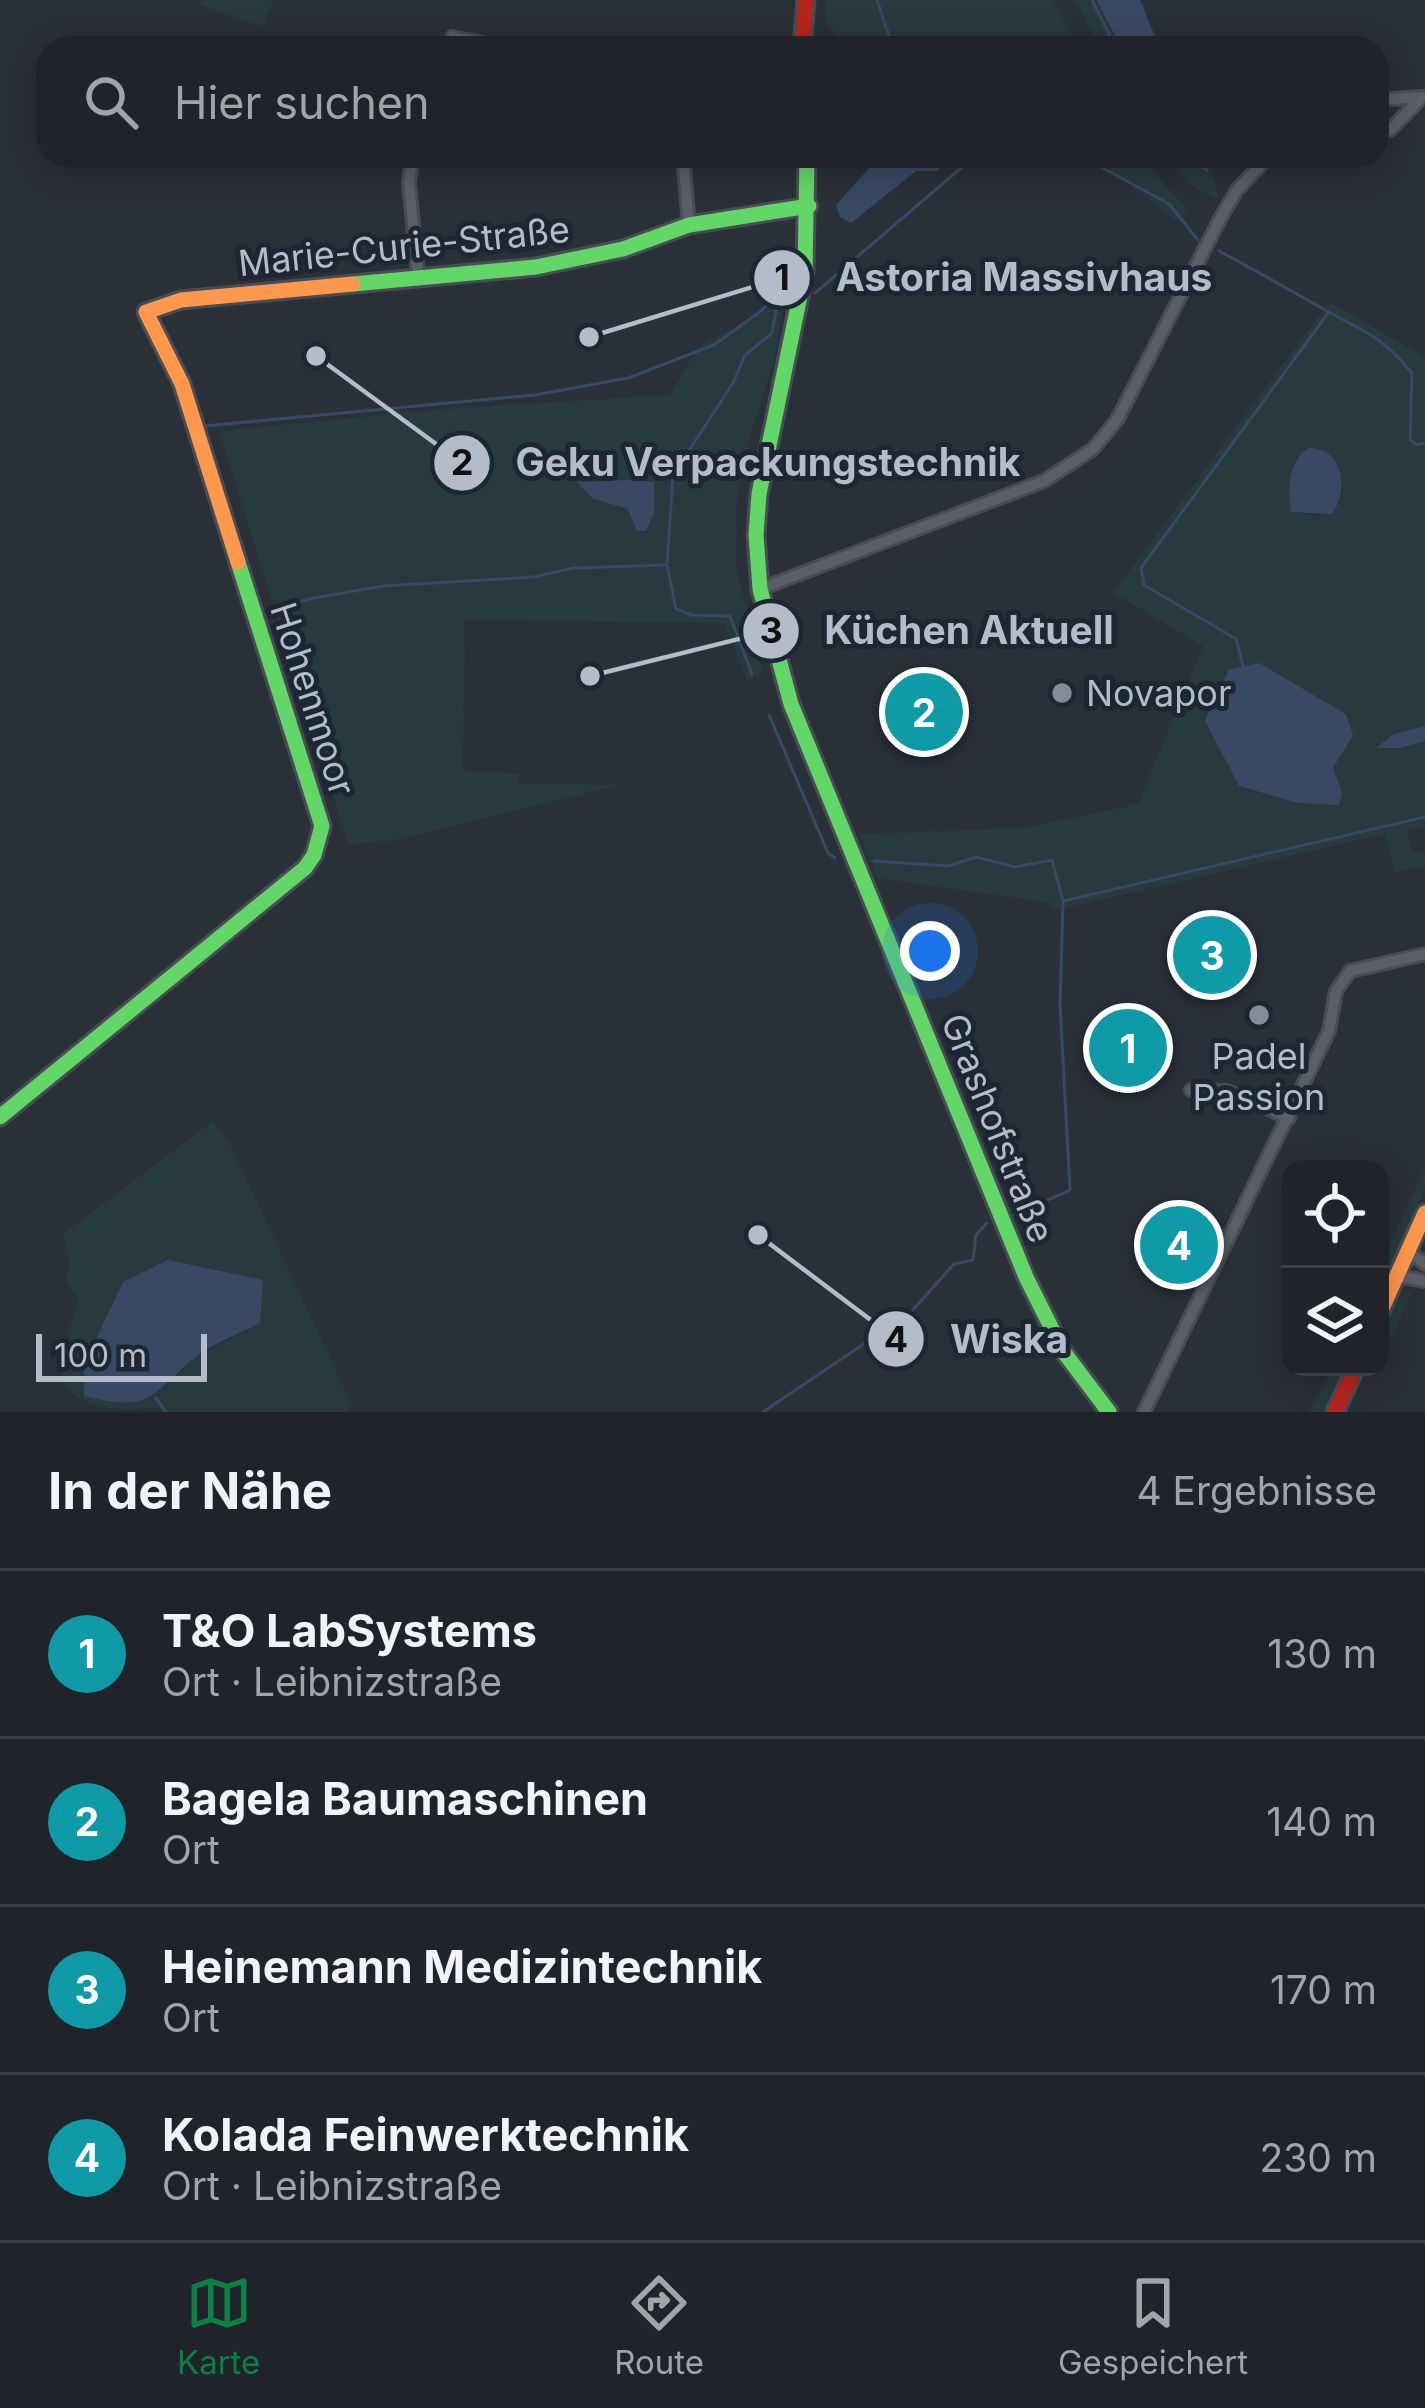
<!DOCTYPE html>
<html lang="de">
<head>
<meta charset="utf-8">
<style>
	:root { --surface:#20242a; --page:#2d3036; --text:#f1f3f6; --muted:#a2a4a8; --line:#3d4147; --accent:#0b8043 }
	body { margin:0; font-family:Inter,sans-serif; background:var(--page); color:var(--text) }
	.controls { position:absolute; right:36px; bottom:36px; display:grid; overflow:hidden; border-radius:24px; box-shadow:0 6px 30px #0003 }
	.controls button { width:108px; height:108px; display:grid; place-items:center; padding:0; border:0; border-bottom:3px solid var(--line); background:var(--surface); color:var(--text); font:60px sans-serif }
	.scale { position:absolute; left:36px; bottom:30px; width:171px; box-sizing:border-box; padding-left:12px; border:6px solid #b4bcc9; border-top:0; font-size:33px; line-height:42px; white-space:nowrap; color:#b4bcc9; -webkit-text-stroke:9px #1d2633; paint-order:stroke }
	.you { position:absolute; left:930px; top:951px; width:42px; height:42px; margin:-30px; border:9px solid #fff; border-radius:50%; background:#1a73e8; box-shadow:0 0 0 18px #1a73e833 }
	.badge { display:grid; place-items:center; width:78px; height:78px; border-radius:50%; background:var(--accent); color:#fff; font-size:39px; font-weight:700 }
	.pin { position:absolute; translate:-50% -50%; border:6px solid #fff; box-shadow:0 3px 12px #0006 }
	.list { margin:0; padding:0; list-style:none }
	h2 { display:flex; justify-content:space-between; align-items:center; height:156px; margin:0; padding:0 48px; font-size:51px }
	h2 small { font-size:39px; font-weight:400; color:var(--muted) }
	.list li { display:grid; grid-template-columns:78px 1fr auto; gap:36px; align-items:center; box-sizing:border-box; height:168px; padding:0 48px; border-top:3px solid var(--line) }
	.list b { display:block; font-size:45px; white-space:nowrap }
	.list p { margin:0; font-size:39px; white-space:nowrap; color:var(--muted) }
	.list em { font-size:39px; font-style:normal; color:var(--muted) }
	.icon { flex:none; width:66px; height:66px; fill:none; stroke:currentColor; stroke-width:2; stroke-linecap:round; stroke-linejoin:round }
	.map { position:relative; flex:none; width:1425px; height:1412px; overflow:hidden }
	.search { position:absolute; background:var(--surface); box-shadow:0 6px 30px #0003; left:36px; right:36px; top:36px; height:132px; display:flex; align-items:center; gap:30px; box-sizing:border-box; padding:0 42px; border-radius:36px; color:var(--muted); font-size:45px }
	.sheet { height:828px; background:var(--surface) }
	nav { display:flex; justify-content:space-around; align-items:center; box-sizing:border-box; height:168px; border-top:3px solid var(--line); background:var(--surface); font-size:33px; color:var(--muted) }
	nav a { display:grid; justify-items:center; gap:6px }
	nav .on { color:var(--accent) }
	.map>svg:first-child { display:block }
	.green { fill:#273a3e; fill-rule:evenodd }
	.water { fill:#384963 }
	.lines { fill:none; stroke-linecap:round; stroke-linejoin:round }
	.stream { stroke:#384963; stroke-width:3 }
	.street-casing { stroke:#484c53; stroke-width:16 }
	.fast-casing { stroke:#484c53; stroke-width:21 }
	.slow-casing { stroke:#484c53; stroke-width:21 }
	.jam-casing { stroke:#484c53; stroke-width:21 }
	.street { stroke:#5a5e66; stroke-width:10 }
	.fast { stroke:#63d668; stroke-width:15 }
	.slow { stroke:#ff974d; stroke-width:15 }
	.jam { stroke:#b3261e; stroke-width:15 }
	.poi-dot { fill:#848b96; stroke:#1d2633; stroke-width:4.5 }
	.labels { text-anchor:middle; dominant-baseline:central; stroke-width:10; stroke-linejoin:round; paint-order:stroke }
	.street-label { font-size:36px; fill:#b4bcc9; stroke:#1d2633 }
	.poi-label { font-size:36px; fill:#b4bcc9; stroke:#1d2633; text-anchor:start }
	.leader { fill:none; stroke:#b4bcc9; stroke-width:4.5 }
	.callout-dot { fill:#b4bcc9; stroke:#1d2633; stroke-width:4.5 }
	.mark-label { font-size:36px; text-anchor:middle; font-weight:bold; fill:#111 }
	.callout-label { font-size:39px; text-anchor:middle; font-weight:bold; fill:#b4bcc9; stroke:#1d2633; stroke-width:10; stroke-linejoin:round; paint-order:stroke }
</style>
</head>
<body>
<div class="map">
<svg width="1425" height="1412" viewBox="0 0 1425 1412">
	<rect width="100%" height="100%" fill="#2a3038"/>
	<path class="green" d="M202,0H273L263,27L200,5Z
		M826,0H1053L1079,48H842L826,19Z
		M1075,0H1141L1162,48H1101Z
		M1093,156H1139L1187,209L1177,221Z
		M1159,156H1208L1219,200L1195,188Z
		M788,280L774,360L749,439L737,499L736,568L763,671L748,682L724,623L465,620L463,771L519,774V783L620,785L395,840L348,844L219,431L455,408L670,395L697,348L765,310L773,286Z
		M1329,302L1425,357V828L1407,830L1412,853H1425V866L1395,872L1385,834L1052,911L1051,903L877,878L859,834L1023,828L1138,804L1203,646L1113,593ZM1293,466L1338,467L1343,492L1317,516L1292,512ZM1205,721L1352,736L1333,768L1342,792L1260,793L1239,786Z
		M213,1121L230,1144L353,1407L344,1412H161L159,1407C130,1412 67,1412 63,1374C61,1349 71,1324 79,1300L66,1280L70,1264L63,1234ZM223,1273L262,1280L260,1323L195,1357L156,1398Z
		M1425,1168V1189L1380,1288V1266Z
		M1414,1288L1383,1356L1380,1363C1380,1334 1387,1302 1414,1288Z
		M1334,1367H1345L1324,1412H1309Z"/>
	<path class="water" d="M1097,0H1140L1159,48H1121Z
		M880,156H926L940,165L938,171H916L851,223L840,217L836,205Z
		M1309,448C1344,448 1349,491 1332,514L1291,512C1287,490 1289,459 1309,448Z
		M628,480L654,482V513L646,531H637L628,509L594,499L576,482Z
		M1259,663L1346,714L1353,735L1333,768L1342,792L1339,805L1298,803L1239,786L1205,721L1229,669Z
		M1425,726V741L1400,748H1376L1394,734Z
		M168,1260L263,1280L260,1323C239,1334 211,1344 192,1360C149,1398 148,1412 84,1396V1365L123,1282Z"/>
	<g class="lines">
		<path class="stream" d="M877,0L893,48
			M1092,0L1116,48
			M1081,156L1169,204L1198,240
			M1179,156L1207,170
			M940,165L955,163L964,156
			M1219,251C1253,269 1286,288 1320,307C1363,332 1378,332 1412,373L1410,440L1417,445L1425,443
			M815,293L975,156
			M204,426L535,395L628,378L714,345L761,311L788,283
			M275,610L309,599L383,586L533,577L574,568L665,565
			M1243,666L1236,639L1144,585L1141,568L1329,312
			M752,674L730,616L692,615L676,609L667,565L673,475L733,383L745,355L772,333L779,295
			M769,715L828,853L835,858
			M874,861L948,866L976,857L1015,867L1052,860L1063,901L1425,817
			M1014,1215L1070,1190L1060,1004L1063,901
			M156,1398L166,1412
			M763,1412L911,1312L954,1264L973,1260L976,1235L987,1223"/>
		<defs>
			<path id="street" d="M448,48L452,37L507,48
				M1377,100L1422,97
				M1377,131L1390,130L1422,97
				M413,156L409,182L418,276
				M683,156L689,225
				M760,589L1044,481L1093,449L1117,420L1221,217L1237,190L1269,156
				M1191,1090L1227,1091L1289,1118
				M1408,1251L1425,1264
				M1397,1276L1425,1281
				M1144,1412L1329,1031L1336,991L1350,971L1425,954"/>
			<path id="fast" d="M807,156L805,272L759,494L756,535L760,589L791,704L1026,1277L1063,1351L1109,1412
				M353,284L536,267L623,249L689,225L809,206
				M0,1117L305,868L314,855L322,826L238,562"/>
			<path id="slow" d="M238,562L182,384L146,312L181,300L353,284
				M1380,1313L1425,1213"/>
			<path id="jam" d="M802,48L806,0
				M1335,1412L1356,1367"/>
		</defs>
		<use href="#street" class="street-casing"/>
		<use href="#fast" class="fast-casing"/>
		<use href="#slow" class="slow-casing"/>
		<use href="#jam" class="jam-casing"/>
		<use href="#street" class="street"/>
		<use href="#fast" class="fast"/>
		<use href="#slow" class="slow"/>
		<use href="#jam" class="jam"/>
	</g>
	<g class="poi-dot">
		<circle cx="1062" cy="693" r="12"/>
		<circle cx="1259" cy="1015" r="12"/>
	</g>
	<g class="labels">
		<g class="street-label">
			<text transform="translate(404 246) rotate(-6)">Marie-Curie-Straße</text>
			<text transform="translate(313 699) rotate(72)">Hohenmoor</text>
			<text transform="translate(998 1128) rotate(68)">Grashofstraße</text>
		</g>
		<g class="poi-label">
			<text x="1086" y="693">Novapor</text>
			<text x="1259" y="1056" text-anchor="middle">Padel<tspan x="1259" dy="41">Passion</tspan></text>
		</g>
	</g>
	<path class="leader" d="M589 337L782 278M316 356L462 463M590 676L771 631M758 1235L896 1339"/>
	<g class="callout-dot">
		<circle cx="589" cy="337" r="12"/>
		<circle cx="316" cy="356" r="12"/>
		<circle cx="590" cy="676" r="12"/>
		<circle cx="758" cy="1235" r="12"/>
		<circle cx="782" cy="278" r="30"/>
		<circle cx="462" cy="463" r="30"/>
		<circle cx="771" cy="631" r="30"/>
		<circle cx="896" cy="1339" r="30"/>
	</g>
	<g class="mark-label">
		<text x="782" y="290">1</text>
		<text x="462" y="475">2</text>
		<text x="771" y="643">3</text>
		<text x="896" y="1352">4</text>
	</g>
	<g class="callout-label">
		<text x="1024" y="291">Astoria Massivhaus</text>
		<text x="768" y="476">Geku Verpackungstechnik</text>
		<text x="969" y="644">Küchen Aktuell</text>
		<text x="1009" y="1353">Wiska</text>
	</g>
</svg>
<div class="controls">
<button><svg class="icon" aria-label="locate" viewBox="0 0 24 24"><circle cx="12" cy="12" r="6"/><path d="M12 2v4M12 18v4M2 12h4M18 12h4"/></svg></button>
<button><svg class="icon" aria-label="layers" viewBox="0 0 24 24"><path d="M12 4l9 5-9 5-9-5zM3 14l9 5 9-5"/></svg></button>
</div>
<div class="scale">100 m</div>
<div class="you"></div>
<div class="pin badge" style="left:1128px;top:1048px;background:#0f9aa8">1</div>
<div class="pin badge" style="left:924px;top:712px;background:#0f9aa8">2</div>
<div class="pin badge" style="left:1212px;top:955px;background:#0f9aa8">3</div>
<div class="pin badge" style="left:1179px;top:1245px;background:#0f9aa8">4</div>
<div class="search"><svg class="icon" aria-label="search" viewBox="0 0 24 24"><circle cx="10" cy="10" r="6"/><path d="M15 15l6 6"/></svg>Hier suchen</div>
</div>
<section class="sheet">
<h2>In der Nähe<small>4 Ergebnisse</small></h2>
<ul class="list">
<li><span class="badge" style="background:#0f9aa8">1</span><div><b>T&amp;O LabSystems</b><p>Ort · Leibnizstraße</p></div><em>130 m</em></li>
<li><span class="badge" style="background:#0f9aa8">2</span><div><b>Bagela Baumaschinen</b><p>Ort</p></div><em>140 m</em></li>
<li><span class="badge" style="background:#0f9aa8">3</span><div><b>Heinemann Medizintechnik</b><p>Ort</p></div><em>170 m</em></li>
<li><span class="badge" style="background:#0f9aa8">4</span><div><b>Kolada Feinwerktechnik</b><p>Ort · Leibnizstraße</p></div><em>230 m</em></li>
</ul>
</section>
<nav>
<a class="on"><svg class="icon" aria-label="map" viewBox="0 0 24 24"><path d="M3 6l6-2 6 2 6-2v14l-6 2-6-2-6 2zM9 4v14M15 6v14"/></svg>Karte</a>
<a><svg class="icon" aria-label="directions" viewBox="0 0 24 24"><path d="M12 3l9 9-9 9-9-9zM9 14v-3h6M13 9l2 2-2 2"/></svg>Route</a>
<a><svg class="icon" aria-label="saved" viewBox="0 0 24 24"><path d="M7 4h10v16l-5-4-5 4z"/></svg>Gespeichert</a>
</nav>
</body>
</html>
